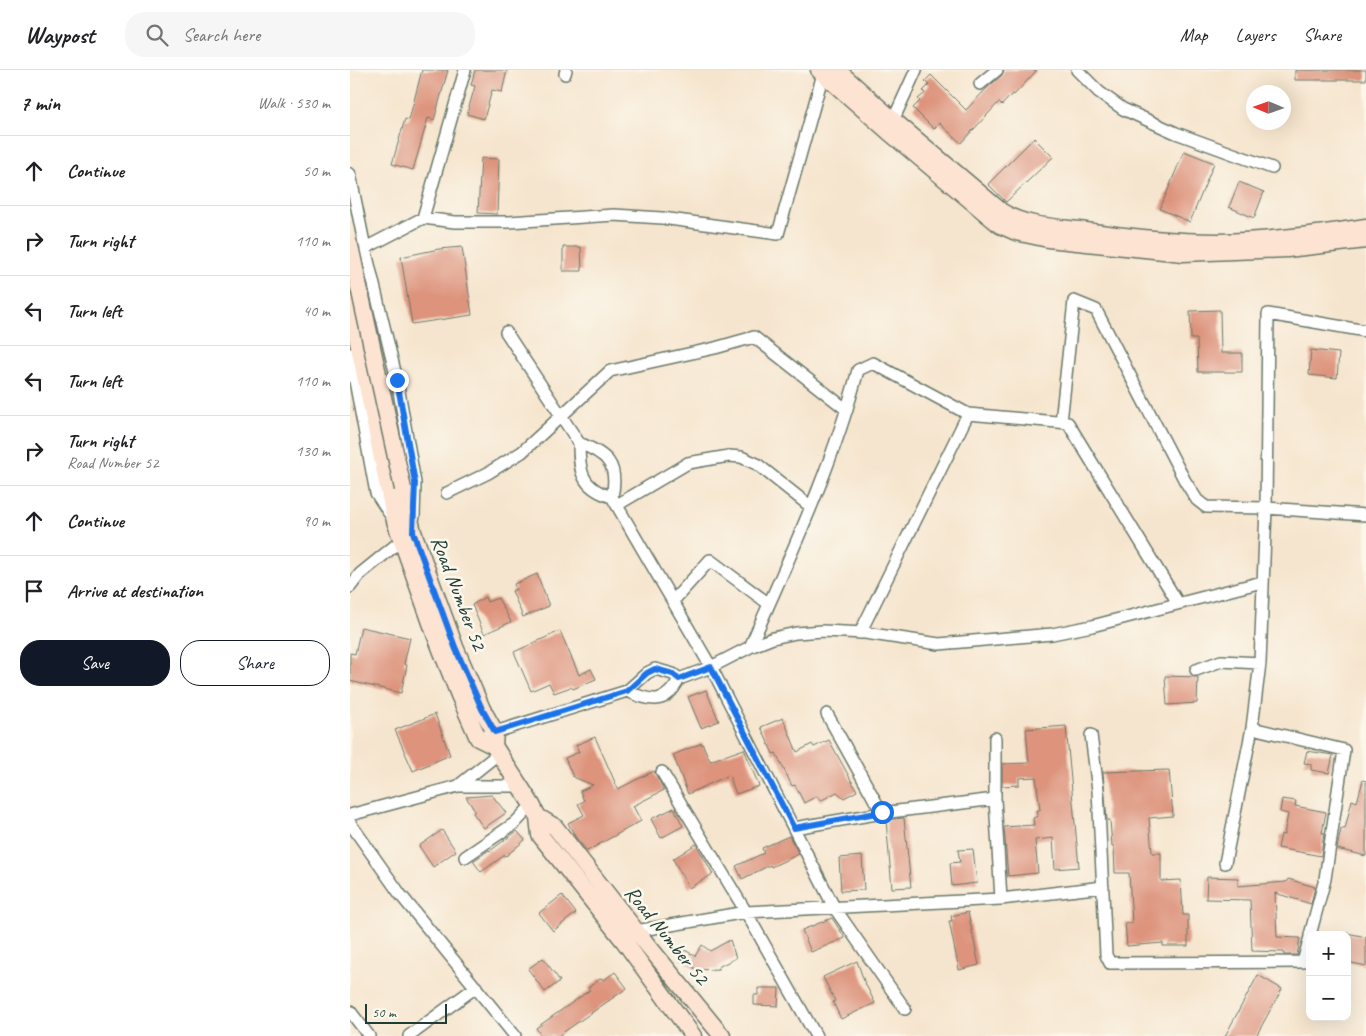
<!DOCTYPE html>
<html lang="en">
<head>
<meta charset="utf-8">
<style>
	:root { --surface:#fff; --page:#f6f6f6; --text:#202124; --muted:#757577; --line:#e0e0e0; --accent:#111827 }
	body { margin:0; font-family:Caveat,sans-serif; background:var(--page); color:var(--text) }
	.controls { position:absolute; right:15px; bottom:15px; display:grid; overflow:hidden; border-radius:10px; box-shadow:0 5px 20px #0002 }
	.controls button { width:45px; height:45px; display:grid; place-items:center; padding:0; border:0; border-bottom:1px solid var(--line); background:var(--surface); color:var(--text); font:25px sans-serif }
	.compass { position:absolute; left:896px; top:15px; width:45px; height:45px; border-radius:50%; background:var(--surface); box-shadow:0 5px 20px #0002; rotate:272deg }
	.scale { position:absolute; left:15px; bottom:12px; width:82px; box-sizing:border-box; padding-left:5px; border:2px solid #1f3d34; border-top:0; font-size:14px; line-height:18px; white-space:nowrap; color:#1f3d34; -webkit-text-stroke:4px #fbf7ec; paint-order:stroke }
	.stop { position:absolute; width:15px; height:15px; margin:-11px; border:4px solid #1a73e8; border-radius:50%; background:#fff }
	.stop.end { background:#1a73e8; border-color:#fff; box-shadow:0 1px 5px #0008 }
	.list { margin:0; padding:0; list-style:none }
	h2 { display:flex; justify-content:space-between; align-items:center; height:65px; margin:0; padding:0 20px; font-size:21px }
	h2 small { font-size:16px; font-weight:400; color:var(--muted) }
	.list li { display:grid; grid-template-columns:32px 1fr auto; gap:15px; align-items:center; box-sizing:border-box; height:70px; padding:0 20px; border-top:1px solid var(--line) }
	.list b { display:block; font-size:19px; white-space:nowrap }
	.list p { margin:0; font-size:16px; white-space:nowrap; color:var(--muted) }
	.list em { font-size:16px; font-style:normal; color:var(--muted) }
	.actions { display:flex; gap:10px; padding:15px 20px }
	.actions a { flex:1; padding:11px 0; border:1px solid var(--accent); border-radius:20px; text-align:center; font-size:18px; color:var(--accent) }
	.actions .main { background:var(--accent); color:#fff }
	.icon { flex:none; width:28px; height:28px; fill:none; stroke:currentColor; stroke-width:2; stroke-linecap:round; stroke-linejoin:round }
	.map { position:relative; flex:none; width:1016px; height:966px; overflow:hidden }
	header { display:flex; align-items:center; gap:30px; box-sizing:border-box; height:70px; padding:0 25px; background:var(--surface); border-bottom:1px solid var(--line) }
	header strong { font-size:24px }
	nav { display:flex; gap:28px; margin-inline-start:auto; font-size:18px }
	.search { width:350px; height:45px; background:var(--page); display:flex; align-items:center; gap:12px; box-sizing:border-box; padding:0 18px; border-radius:20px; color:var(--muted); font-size:19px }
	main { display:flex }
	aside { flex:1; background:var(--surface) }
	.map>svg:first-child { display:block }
	.building { fill:#dd937c }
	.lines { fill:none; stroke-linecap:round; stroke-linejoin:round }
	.street-casing { stroke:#6a786a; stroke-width:14 }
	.secondary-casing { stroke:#6a786a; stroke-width:19 }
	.street { stroke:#fff; stroke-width:11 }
	.secondary { stroke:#fde3d1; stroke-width:16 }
	.secondary-bridge-casing { stroke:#6a786a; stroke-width:19; stroke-linecap:butt }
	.secondary-bridge { stroke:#fde3d1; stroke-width:16 }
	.route { stroke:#1a73e8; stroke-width:6 }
	.labels { text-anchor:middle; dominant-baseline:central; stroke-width:5; stroke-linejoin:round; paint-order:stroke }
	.street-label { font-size:21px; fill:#1f3d34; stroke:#fbf7ec }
</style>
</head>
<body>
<header>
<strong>Waypost</strong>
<div class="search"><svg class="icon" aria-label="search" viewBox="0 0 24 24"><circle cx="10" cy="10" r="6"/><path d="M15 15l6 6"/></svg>Search here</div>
<nav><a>Map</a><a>Layers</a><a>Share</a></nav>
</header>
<main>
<aside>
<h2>7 min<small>Walk · 530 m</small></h2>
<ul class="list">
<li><svg class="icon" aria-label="ahead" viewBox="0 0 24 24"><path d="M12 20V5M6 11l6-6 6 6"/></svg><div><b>Continue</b></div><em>50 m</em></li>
<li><svg class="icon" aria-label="right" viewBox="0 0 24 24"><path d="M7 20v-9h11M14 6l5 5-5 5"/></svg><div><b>Turn right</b></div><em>110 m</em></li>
<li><svg class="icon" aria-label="left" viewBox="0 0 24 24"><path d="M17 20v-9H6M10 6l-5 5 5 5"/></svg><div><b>Turn left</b></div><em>40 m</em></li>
<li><svg class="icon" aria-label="left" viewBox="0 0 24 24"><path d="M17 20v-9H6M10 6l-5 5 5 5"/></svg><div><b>Turn left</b></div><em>110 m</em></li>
<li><svg class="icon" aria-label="right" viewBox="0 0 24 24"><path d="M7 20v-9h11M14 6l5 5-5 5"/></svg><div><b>Turn right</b><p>Road Number 52</p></div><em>130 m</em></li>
<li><svg class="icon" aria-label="ahead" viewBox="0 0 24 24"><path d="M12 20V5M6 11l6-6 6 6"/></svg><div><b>Continue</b></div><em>90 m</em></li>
<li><svg class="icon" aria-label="arrive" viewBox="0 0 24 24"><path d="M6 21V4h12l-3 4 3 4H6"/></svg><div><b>Arrive at destination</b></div></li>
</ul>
<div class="actions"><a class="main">Save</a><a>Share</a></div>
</aside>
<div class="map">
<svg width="1016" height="966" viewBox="0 0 1016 966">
	<rect width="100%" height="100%" fill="#fbf7ec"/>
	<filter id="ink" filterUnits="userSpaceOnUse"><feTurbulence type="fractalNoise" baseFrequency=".02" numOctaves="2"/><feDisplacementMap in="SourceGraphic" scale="10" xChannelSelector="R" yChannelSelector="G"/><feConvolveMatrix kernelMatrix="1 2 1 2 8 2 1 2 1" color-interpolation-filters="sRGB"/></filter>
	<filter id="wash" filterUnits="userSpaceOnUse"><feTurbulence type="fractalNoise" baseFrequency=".0096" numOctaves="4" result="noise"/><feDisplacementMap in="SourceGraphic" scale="20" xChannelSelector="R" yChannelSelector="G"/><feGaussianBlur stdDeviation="1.12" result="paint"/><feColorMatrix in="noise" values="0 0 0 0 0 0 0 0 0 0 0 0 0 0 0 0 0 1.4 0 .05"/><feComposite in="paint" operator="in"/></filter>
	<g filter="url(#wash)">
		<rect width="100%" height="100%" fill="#f6e5ce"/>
		<g id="blocks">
			<path class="building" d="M72,0H98L84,50L78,48L63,100L42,94L55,49L59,50Z
				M125,0H157L152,22L142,20L134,49L117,44L125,16L121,15Z
				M654,0H687L664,25L662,24L652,35L649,32L611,73L589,53L584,59L563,38L570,31L568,29L575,23L573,21L579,15L575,11L581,5L616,40L636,19L652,5Z
				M945,0H1016V10H945Z
				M684,68L703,87L656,132L638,114Z
				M834,81L864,93L840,152L810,139Z
				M131,88L149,89L147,144L128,143Z
				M889,112L914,122L904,148L879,137Z
				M112,177L122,245L62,254L51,187L89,179Z
				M213,177H231L232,201H213Z
				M870,240L871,283H892V302H848L847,269H841L840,241Z
				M961,280L989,283L987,308L959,305Z
				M187,504L199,536L173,547L162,521L166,519L164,514Z
				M135,527L137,532L148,528L161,552L134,564L122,535Z
				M11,557L60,568L54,594L57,595L51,623L0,611V583L5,584Z
				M210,561L229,605L241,599L246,609L223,619L221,617L204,623L199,613L181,621L164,582Z
				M815,606L848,607L847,633L817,635Z
				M356,620L369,651L351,658L338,627Z
				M85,644L100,685L63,701L45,660Z
				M433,648L447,682L462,674L464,677L479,670L507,721L494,728L487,722L470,731L467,726L454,733L445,715L442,716L426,683L423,684L411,657Z
				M716,656L729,797L705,799L703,768L685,770L688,803L658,806L654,757L684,755L683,748L688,746L687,740H690L686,707L669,708V715L652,716V694L679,693L676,659Z
				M245,667L268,719L304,701L314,720L283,736L291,751L237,781L226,768L218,753L234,745L228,734L234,731L230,721L243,715L223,707L215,688L229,682L226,675Z
				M352,673L360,691L394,679L409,716L386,724L379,705L338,724L323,685Z
				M957,681L983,685L979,703L961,700V694L954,693Z
				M819,700L823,746L799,748L802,783H811V811L831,810L833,845H838V876H813V873L777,876L775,853H782L779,803H765L764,776H762L760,750H757L753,702Z
				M1013,710L1016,711V786L987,779L991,759H995L1002,730L1007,732Z
				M142,725L156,743L134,758L123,743L125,741L116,727Z
				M932,729L946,731L945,736L976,742L972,763H974L971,786L928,778L931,764L934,765L938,744L930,742Z
				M324,738L333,756L311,768L301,749Z
				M554,748L561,817L542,818L536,750Z
				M92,760L106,781L83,797L69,776Z
				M167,761L175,770L156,786L155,785L131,802L123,791L139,780L140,781Z
				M439,766L449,784L421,797L420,795L392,809L386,796L414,783L412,778Z
				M346,774L363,804L339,818L323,789Z
				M623,779L627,813L602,816L600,793L610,792L608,780Z
				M512,786L514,820L491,821L489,788Z
				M857,807L888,808V816L936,812L938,809L965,817L961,834L925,823L927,867L950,868L947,885H934V882L902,881L900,830L856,829Z
				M212,825L226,843L203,861L189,843Z
				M618,842L629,895L609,900L599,851H602L601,846Z
				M482,848L495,868L461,882L452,860Z
				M997,863L1016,867V896L997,892Z
				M380,870L386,888L368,897L369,899L347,900L330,889L335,880L345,886L352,875L360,881Z
				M193,888L210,911L195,922L178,899Z
				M507,891L514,911L525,933L491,949L483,932L485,931L473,907Z
				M265,902L277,918L208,966H191L186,958L240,920L238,918L251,908L254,910Z
				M908,905L932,919L906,966H875Z
				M408,918H429L428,936L404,935V925H408Z"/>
		</g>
	</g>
	<g filter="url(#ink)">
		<use href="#blocks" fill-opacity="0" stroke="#6a786a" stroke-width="1"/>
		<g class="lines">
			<defs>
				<path id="street" d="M727,0L749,22L773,39L826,63L922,98
					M215,4L216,0
					M630,14L647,0
					M541,55L566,0
					M0,104L15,178L47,310L65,413L64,447
					M73,148L115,0
					M0,186L73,148L105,152H159L264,145L312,148L428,164L473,4
					M156,262L229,373C257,384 269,394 262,427L361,597L484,837L555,939
					M0,284L26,423L41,446
					M711,352L724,231L746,240L835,411L847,430L856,437L916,438L1016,445
					M229,373C229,401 231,418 262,427
					M97,423L138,403L172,382L260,301L365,278L404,267L497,340
					M267,435L338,393L379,386L391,387L407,394L461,437
					M0,517L10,504L52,470
					M323,531L360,490L419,534
					M510,563L618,344
					M400,577C440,486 483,396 508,300L523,293L618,344L718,353L828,533
					M846,600L871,591L910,593
					M277,621C301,632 316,635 329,609L361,597L400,577L423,568L446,563L473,561L515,563L589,574L702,564L742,556L912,512
					M477,644L532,743
					M902,658L994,680L975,809L960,865
					M139,664L277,621L297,603L305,599L323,604L329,609
					M741,665L748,720L756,885L760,893L953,892L960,867
					M645,668V729L651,829
					M312,702L396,842L466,966
					M108,716L148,684
					M0,745L108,716H169
					M0,753L50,824L165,966
					M444,758L532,743L645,729
					M115,787L165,753L182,735
					M875,793L902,658L910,593L916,438L918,244L1016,261
					M286,861L396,842L651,829L753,817
					M0,941L19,966
					M59,966L126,917"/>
				<path id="secondary" d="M469,0L538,61L650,155L666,162L698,169L833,183L937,179L1016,170
					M487,0L543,50L652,142C674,156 704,157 729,160C775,167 822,172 869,172C918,171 967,165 1016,157
					M0,233L45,451L85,564L109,625L128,668L144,676
					M53,419L63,462L105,577L132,639L145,662L144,676L182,735L188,747L190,765L274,871L343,966
					M188,747L205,757L286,861L372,966"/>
			</defs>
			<use href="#street" class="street-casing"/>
			<use href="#secondary" class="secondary-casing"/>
			<use href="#street" class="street"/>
			<use href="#secondary" class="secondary"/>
			<defs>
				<path id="secondary-bridge" d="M0,176L53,419"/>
			</defs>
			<use href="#secondary-bridge" class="secondary-bridge-casing"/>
			<use href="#secondary-bridge" class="secondary-bridge"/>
		</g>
	</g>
	<g class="lines" filter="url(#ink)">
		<path class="route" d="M47,310L65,413L63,462L105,577L132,639L145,662L277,621L297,603L305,599L323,604L329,609L361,597L444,758L532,742"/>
	</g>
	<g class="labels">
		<g class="street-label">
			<text transform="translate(109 523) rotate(69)">Road Number 52</text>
			<text transform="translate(317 865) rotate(51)">Road Number 52</text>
		</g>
	</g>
</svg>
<div class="controls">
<button>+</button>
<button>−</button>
</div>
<svg class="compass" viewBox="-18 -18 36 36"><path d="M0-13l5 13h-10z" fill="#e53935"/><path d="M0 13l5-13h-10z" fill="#757577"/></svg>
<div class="scale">50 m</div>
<div class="stop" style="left:532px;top:742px"></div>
<div class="stop end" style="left:47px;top:310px"></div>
</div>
</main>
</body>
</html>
